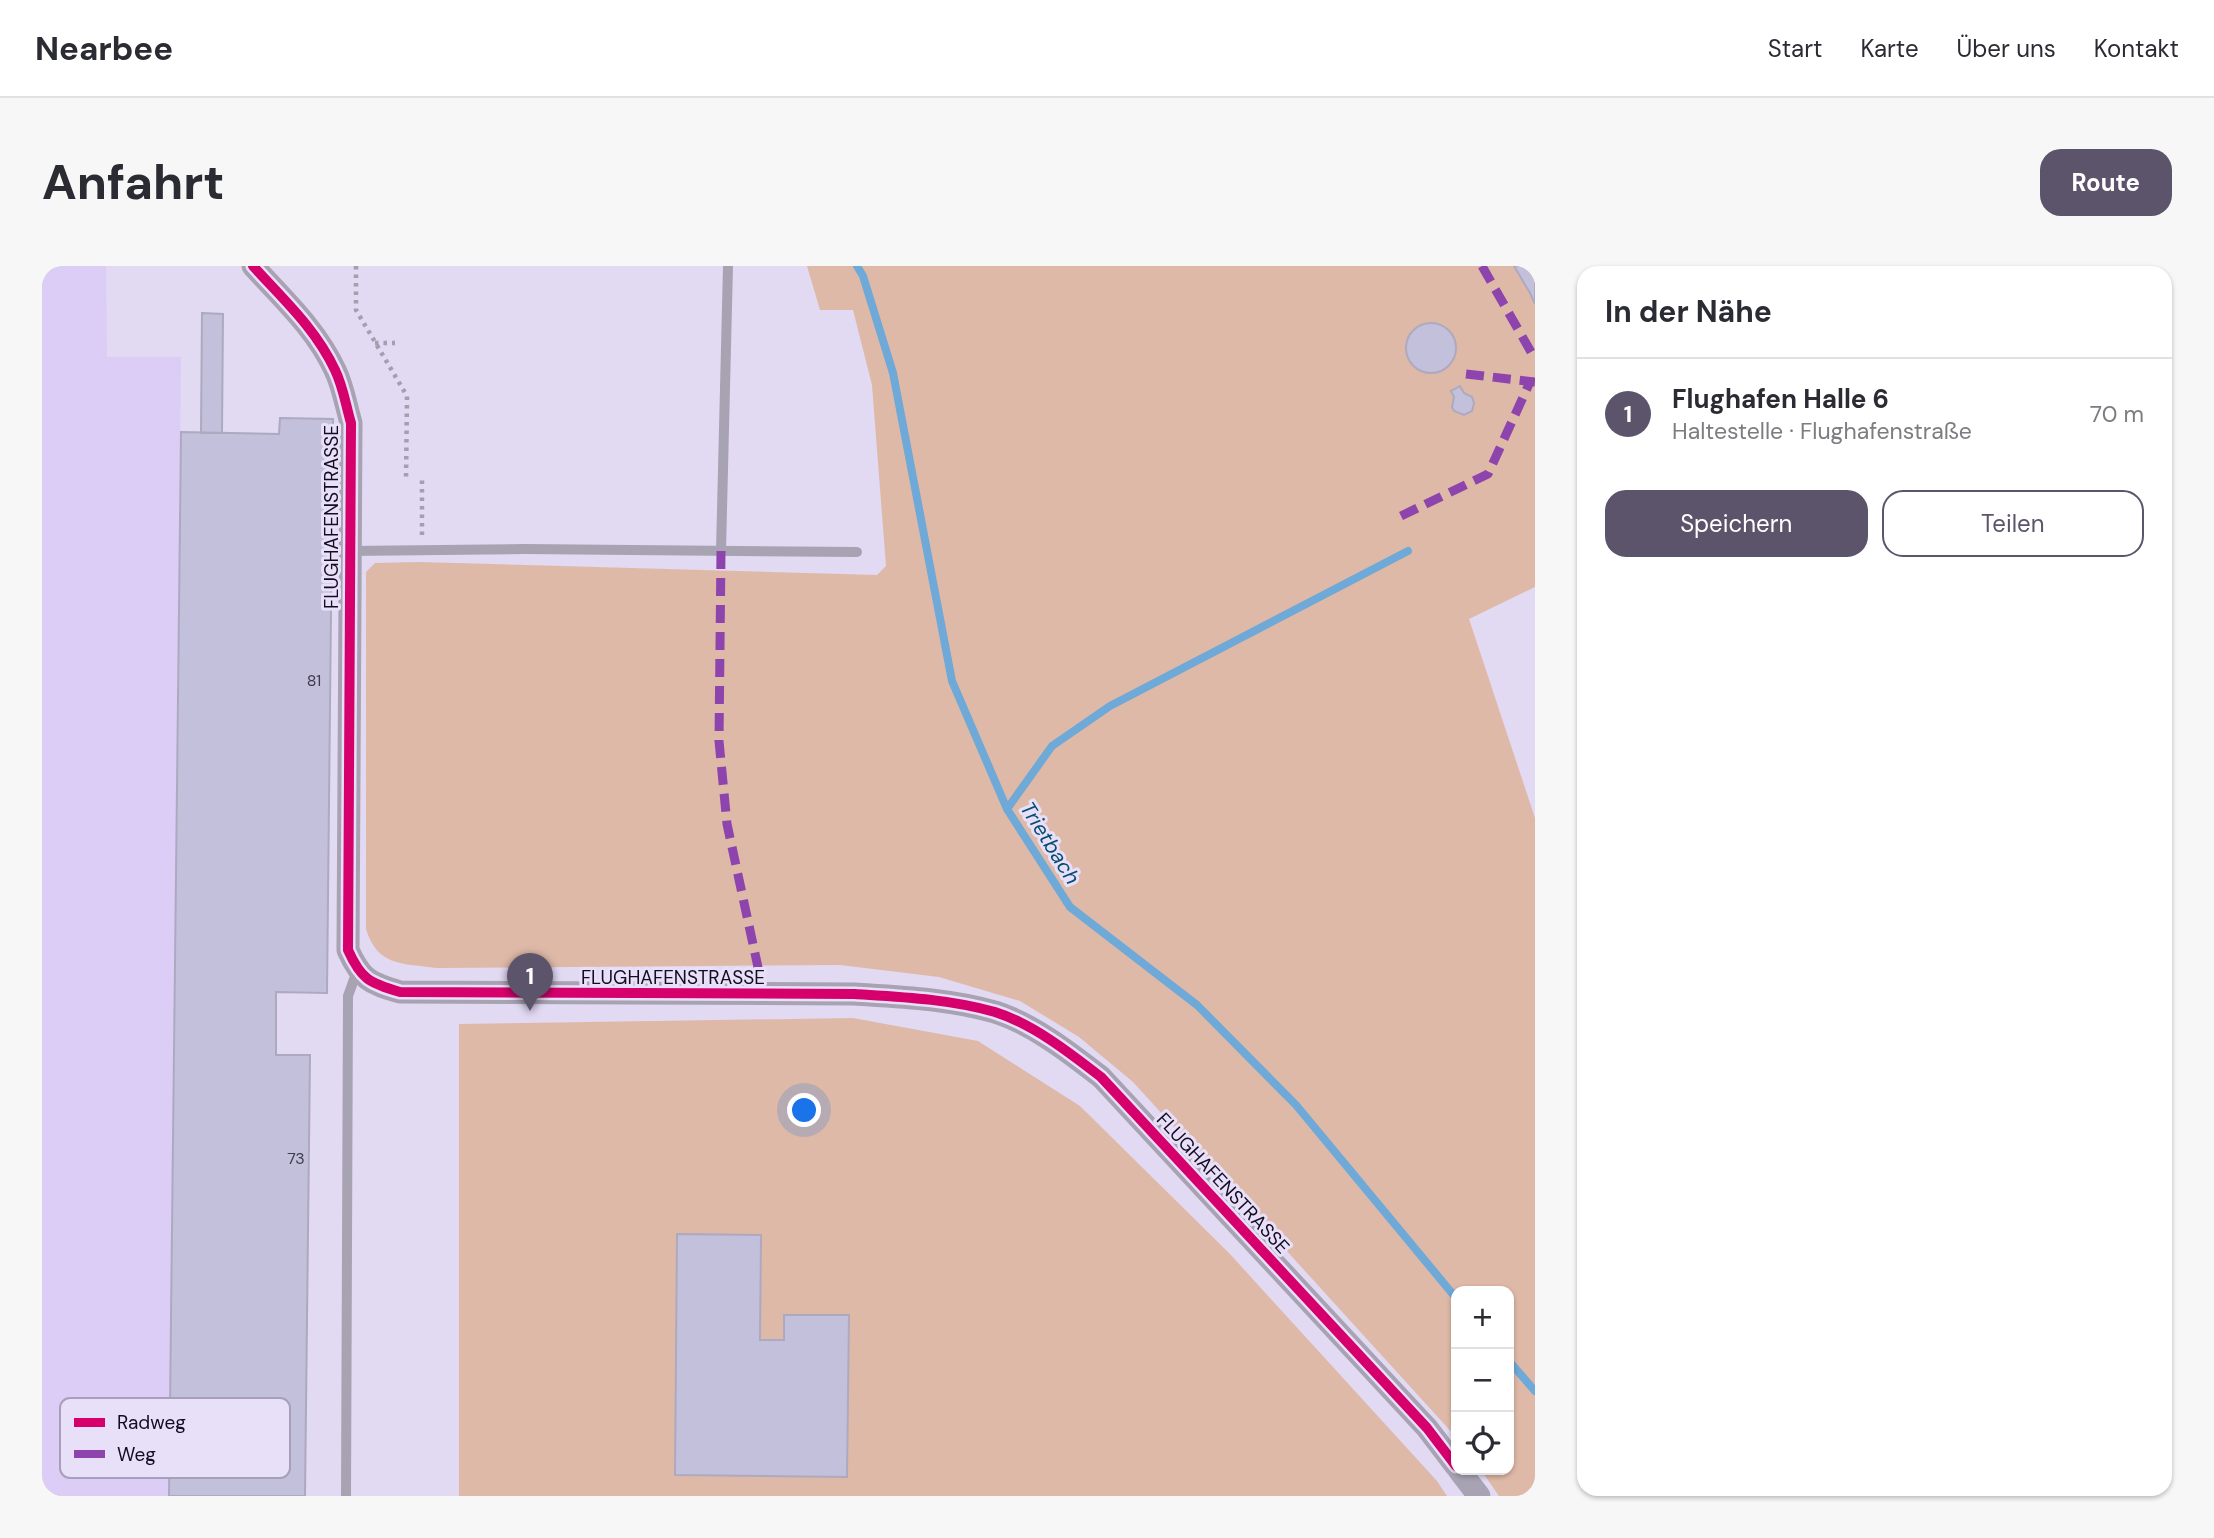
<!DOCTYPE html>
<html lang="de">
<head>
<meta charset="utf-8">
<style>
	:root { --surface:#fff; --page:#f7f7f7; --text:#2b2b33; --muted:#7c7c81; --line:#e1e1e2; --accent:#5c546a }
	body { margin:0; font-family:"DM Sans",sans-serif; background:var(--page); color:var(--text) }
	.controls { position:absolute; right:21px; bottom:21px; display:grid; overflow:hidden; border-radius:14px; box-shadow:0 2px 5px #0004 }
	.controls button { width:63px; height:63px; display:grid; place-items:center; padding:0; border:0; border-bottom:2px solid var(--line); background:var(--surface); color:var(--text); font:35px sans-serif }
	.you { position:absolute; left:763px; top:845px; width:24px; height:24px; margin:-18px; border:5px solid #fff; border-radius:50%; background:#1a73e8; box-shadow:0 0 0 10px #1a73e833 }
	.badge { display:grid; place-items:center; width:46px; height:46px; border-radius:50%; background:var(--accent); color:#fff; font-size:23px; font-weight:700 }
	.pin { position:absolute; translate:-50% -58px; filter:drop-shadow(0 2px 4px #0008) }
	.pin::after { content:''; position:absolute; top:37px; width:24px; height:21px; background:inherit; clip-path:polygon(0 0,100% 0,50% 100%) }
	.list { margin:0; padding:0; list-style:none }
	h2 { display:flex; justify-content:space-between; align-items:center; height:91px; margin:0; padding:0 28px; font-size:30px }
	h2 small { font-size:23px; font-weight:400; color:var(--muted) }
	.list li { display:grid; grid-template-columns:46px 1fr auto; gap:21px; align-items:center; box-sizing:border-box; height:112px; padding:0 28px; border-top:2px solid var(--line) }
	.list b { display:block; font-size:26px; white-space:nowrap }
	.list p { margin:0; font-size:23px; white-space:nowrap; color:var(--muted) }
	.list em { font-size:23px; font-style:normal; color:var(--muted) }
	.actions { display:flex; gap:14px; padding:21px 28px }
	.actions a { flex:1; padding:16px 0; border:2px solid var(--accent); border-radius:21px; text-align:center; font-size:24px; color:var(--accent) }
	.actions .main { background:var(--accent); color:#fff }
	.icon { flex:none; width:38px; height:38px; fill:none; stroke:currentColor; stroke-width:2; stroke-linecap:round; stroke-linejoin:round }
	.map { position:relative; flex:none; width:1493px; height:1230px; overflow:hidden; border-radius:21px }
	header { display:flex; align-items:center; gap:42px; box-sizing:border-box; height:98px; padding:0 35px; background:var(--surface); border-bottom:2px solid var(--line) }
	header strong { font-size:33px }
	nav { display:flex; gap:38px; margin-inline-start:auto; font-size:24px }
	.intro { display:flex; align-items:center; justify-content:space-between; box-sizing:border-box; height:168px; padding:0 42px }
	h1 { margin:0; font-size:49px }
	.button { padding:18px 32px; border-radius:21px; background:var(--accent); color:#fff; font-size:24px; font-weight:700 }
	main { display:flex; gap:42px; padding:0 42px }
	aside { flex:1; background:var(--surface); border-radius:21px; box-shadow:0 2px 5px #0004 }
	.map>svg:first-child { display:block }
	.built { fill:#dbcdf6 }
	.green { fill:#dfb9a7 }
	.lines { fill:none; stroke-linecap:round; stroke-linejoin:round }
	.stream { stroke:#6ea9d8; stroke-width:8 }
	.building { fill:#c3c0db; stroke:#ada9bf; stroke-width:2 }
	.path { stroke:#a49ead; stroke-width:4.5; stroke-dasharray:3.5 5; stroke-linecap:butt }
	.service { stroke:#a8a3b2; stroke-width:10 }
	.minor { stroke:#a8a3b2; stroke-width:23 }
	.quiet { stroke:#8e44ad; stroke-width:9; stroke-dasharray:18 9; stroke-linecap:butt }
	.cycleway-casing { stroke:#e8e0f9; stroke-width:15 }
	.cycleway { stroke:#d6006c; stroke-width:10 }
	.labels { text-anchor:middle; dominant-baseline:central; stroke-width:6; stroke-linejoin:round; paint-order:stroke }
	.number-label { font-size:16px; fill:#40394f }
	.street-label { font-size:19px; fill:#140c20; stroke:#e8e0f9 }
	.water-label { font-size:21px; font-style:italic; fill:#074d72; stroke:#e8e0f9 }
	.key { fill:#e8e0f9; stroke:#a8a0b8; stroke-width:2 }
	.key-label { font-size:19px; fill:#140c20 }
</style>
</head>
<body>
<header>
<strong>Nearbee</strong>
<nav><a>Start</a><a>Karte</a><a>Über uns</a><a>Kontakt</a></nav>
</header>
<div class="intro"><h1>Anfahrt</h1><a class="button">Route</a></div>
<main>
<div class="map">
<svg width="1493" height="1230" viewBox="0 0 1493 1230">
	<rect width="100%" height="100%" fill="#e2d9f3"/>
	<path class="built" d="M0,0H64L65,91H139L127,1230H0Z"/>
	<path class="green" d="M765,0H1493V321L1427,353L1493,552V1230H1457L1439,1204H1467V1025H1414V1171L1091,816L1037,771L978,735L897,711L798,699L395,702C360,697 336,701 324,663V306L333,297L376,296L835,309L844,300L830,119L811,44H778Z
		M811,752L936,775L1038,840L1187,987L1395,1215L1405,1230H417V758Z"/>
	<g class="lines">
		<path class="stream" d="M815,0L821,10L851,107L910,415L965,543L1028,641L1155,739L1254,839L1414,1032
			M965,543L1010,480L1068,440L1366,285
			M1467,1095L1493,1125"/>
	</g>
	<path class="building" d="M1472,0H1493V38L1488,27Z
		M160,47L181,48L180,167H159Z
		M1364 82a25 25 0 1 1 50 0a25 25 0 1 1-50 0Z
		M1418,120L1422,127L1430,131L1432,137L1430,145L1422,149L1412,145L1410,141L1412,131L1409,125Z
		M238,152L291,153L285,727L234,726V789H268L263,1230H127L139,166L237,168Z
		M635,968L719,969L718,1074H742V1049H807L805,1211L633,1209Z"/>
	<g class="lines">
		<path class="path" d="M314,0V44L365,130L364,213
			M333,77H353
			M380,269V213"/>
		<path class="service" d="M307,285L483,283L815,286
			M679,285L686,0
			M304,1230L306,730L315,705"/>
		<path class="minor" d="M211,0C241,33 274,63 293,104C301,120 304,140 309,157L306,684C319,713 327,717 358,726L813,728C860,731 907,733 953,746C991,758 1028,787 1059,811L1385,1162L1414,1200
			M1417,1204L1437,1230"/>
		<path class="quiet" d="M1440,0L1493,93
			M1424,108L1493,116
			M1359,250L1446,208L1488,116
			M679,285L677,475L685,558L722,729"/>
		<defs>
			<path id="cycleway" d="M211,0C241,33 274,63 293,104C301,120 304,140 309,157L306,684C319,713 327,717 358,726L813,728C860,731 907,733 953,746C991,758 1028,787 1059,811L1385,1162L1414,1200"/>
		</defs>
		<use href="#cycleway" class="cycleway-casing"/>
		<use href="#cycleway" class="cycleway"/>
	</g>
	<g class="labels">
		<g class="number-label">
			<text x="272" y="414">81</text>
			<text x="254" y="892">73</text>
		</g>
		<g class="street-label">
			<text transform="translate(289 251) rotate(-90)">FLUGHAFENSTRASSE</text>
			<text x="631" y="711">FLUGHAFENSTRASSE</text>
			<text transform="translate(1181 917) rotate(47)">FLUGHAFENSTRASSE</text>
		</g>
		<g class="water-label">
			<text transform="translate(1008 577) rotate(58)">Trietbach</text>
		</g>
	</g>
	<rect x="18" y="1132" width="230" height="80" rx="10" class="key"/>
	<rect x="32" y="1152" width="31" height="9" fill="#d6006c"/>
	<rect x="32" y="1184" width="31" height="8" fill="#8e44ad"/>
	<g class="key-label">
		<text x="75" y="1163">Radweg</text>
		<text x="75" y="1195">Weg</text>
	</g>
</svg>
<div class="controls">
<button>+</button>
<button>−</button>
<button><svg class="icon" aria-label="locate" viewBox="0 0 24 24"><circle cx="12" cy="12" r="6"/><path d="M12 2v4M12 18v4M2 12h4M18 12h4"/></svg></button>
</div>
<div class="you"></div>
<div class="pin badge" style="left:488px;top:745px">1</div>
</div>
<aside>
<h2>In der Nähe<small></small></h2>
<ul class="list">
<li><span class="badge">1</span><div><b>Flughafen Halle 6</b><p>Haltestelle · Flughafenstraße</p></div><em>70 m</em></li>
</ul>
<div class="actions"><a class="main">Speichern</a><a>Teilen</a></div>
</aside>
</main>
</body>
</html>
